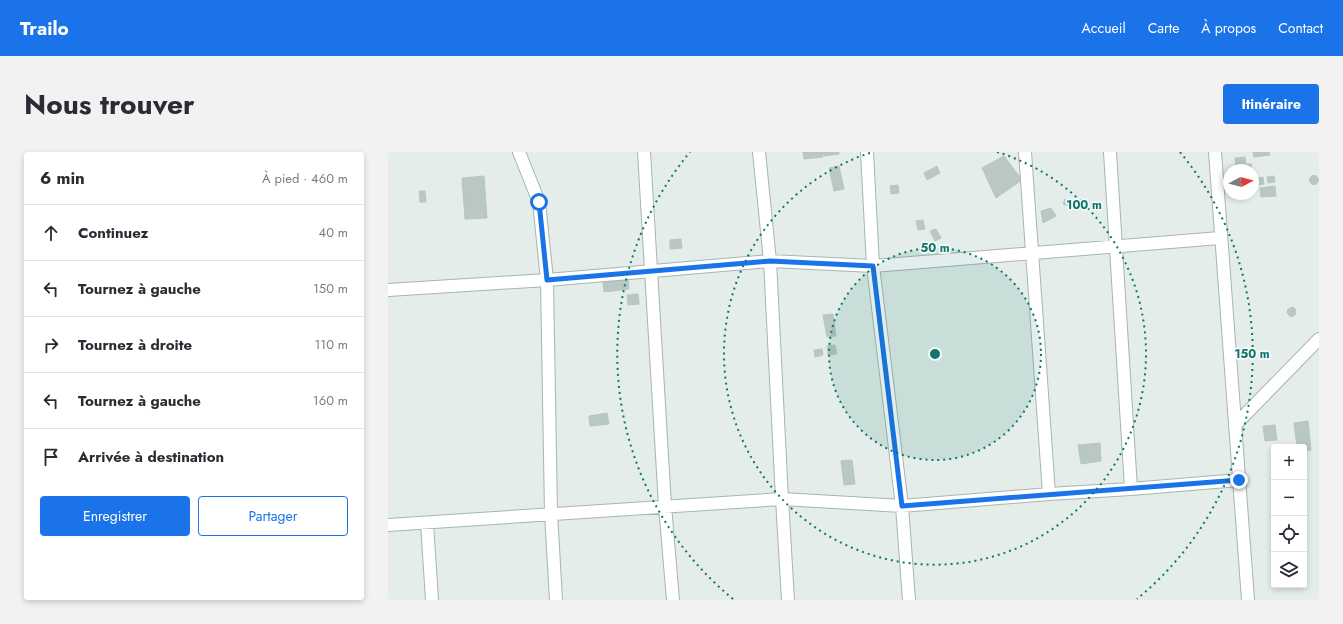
<!DOCTYPE html>
<html lang="fr">
<head>
<meta charset="utf-8">
<style>
	:root { --surface:#fff; --page:#f2f2f3; --text:#2b2b33; --muted:#7c7c81; --line:#e1e1e2; --accent:#1a73e8 }
	body { margin:0; font-family:Jost,sans-serif; background:var(--page); color:var(--text) }
	.controls { position:absolute; right:12px; bottom:12px; display:grid; overflow:hidden; border-radius:4px; box-shadow:0 2px 6px #0003 }
	.controls button { width:36px; height:36px; display:grid; place-items:center; padding:0; border:0; border-bottom:1px solid var(--line); background:var(--surface); color:var(--text); font:20px sans-serif }
	.compass { position:absolute; left:835px; top:12px; width:36px; height:36px; border-radius:50%; background:var(--surface); box-shadow:0 2px 6px #0003; rotate:83deg }
	.stop { position:absolute; width:12px; height:12px; margin:-9px; border:3px solid #1a73e8; border-radius:50%; background:#fff }
	.stop.end { background:#1a73e8; border-color:#fff; box-shadow:0 1px 4px #0008 }
	.list { margin:0; padding:0; list-style:none }
	h2 { display:flex; justify-content:space-between; align-items:center; height:52px; margin:0; padding:0 16px; font-size:17px }
	h2 small { font-size:13px; font-weight:400; color:var(--muted) }
	.list li { display:grid; grid-template-columns:26px 1fr auto; gap:12px; align-items:center; box-sizing:border-box; height:56px; padding:0 16px; border-top:1px solid var(--line) }
	.list b { display:block; font-size:15px; white-space:nowrap }
	.list em { font-size:13px; font-style:normal; color:var(--muted) }
	.actions { display:flex; gap:8px; padding:12px 16px }
	.actions a { flex:1; padding:9px 0; border:1px solid var(--accent); border-radius:4px; text-align:center; font-size:14px; color:var(--accent) }
	.actions .main { background:var(--accent); color:#fff }
	.icon { flex:none; width:22px; height:22px; fill:none; stroke:currentColor; stroke-width:2; stroke-linecap:round; stroke-linejoin:round }
	.map { position:relative; flex:none; width:931px; height:448px; overflow:hidden; border-radius:4px }
	header { display:flex; align-items:center; gap:24px; box-sizing:border-box; height:56px; padding:0 20px; background:var(--accent); color:#fff }
	header strong { font-size:19px }
	nav { display:flex; gap:22px; margin-inline-start:auto; font-size:14px }
	.intro { display:flex; align-items:center; justify-content:space-between; box-sizing:border-box; height:96px; padding:0 24px }
	h1 { margin:0; font-size:28px }
	.button { padding:10px 18px; border-radius:4px; background:var(--accent); color:#fff; font-size:14px; font-weight:700 }
	main { display:flex; gap:24px; padding:0 24px }
	aside { flex:1; background:var(--surface); border-radius:4px; box-shadow:0 2px 6px #0003 }
	.map>svg:first-child { display:block }
	.building { fill:#b9c8c2; stroke:#b6c6c0 }
	.lines { fill:none; stroke-linecap:round; stroke-linejoin:round }
	.minor-casing { stroke:#a7b5b0; stroke-width:14 }
	.minor { stroke:#fff; stroke-width:12 }
	.route { stroke:#1a73e8; stroke-width:5 }
	.ring { fill:none; stroke:#0f766e; stroke-width:2; stroke-dasharray:2 4 }
	.centre { fill:#0f766e; stroke:#f4f9f7; stroke-width:2 }
	.ring-label { font-size:12px; text-anchor:middle; font-weight:bold; fill:#0f766e; stroke:#f4f9f7; stroke-width:3.5; stroke-linejoin:round; paint-order:stroke }
</style>
</head>
<body>
<header>
<strong>Trailo</strong>
<nav><a>Accueil</a><a>Carte</a><a>À propos</a><a>Contact</a></nav>
</header>
<div class="intro"><h1>Nous trouver</h1><a class="button">Itinéraire</a></div>
<main>
<aside>
<h2>6 min<small>À pied · 460 m</small></h2>
<ul class="list">
<li><svg class="icon" aria-label="ahead" viewBox="0 0 24 24"><path d="M12 20V5M6 11l6-6 6 6"/></svg><div><b>Continuez</b></div><em>40 m</em></li>
<li><svg class="icon" aria-label="left" viewBox="0 0 24 24"><path d="M17 20v-9H6M10 6l-5 5 5 5"/></svg><div><b>Tournez à gauche</b></div><em>150 m</em></li>
<li><svg class="icon" aria-label="right" viewBox="0 0 24 24"><path d="M7 20v-9h11M14 6l5 5-5 5"/></svg><div><b>Tournez à droite</b></div><em>110 m</em></li>
<li><svg class="icon" aria-label="left" viewBox="0 0 24 24"><path d="M17 20v-9H6M10 6l-5 5 5 5"/></svg><div><b>Tournez à gauche</b></div><em>160 m</em></li>
<li><svg class="icon" aria-label="arrive" viewBox="0 0 24 24"><path d="M6 21V4h12l-3 4 3 4H6"/></svg><div><b>Arrivée à destination</b></div></li>
</ul>
<div class="actions"><a class="main">Enregistrer</a><a>Partager</a></div>
</aside>
<div class="map">
<svg width="931" height="448" viewBox="0 0 931 448">
	<rect width="100%" height="100%" fill="#e4ede9"/>
	<path class="building" d="M415,0H434L435,5L416,7Z
		M435,0H451V2L436,4Z
		M865,0H881L882,3L866,5Z
		M616,4L634,28L608,46L594,16Z
		M857,5L858,12L848,14L847,6Z
		M863,12L864,18H858L857,13Z
		M451,14L456,37L446,39L441,16Z
		M549,14L552,21L539,28L536,21Z
		M857,15L858,18H851V16Z
		M921.5 28a4.5 4.5 0 1 1 9 0a4.5 4.5 0 1 1-9 0Z
		M96,24L99,66L77,67L74,26Z
		M886,24L887,30L880,31L879,25Z
		M875,25L876,32L869,33L868,27Z
		M510,33L511,41L503,42L502,34Z
		M887,34L888,44L873,45L872,36Z
		M31,39H37L38,50H32Z
		M677,47L685,50L683,55L675,52Z
		M663,56L668,64L655,71L653,59Z
		M535,68L537,77L530,78L528,69Z
		M548,77L553,86L547,89L542,79Z
		M293,87L294,96L282,97V88Z
		M240,127L241,137L216,140L215,130Z
		M250,142L251,152L240,153L239,143Z
		M905,155L908,158L907,163L903,165L899,161L900,157Z
		M445,162L448,184L439,185L435,163Z
		M447,193L449,202L440,203L439,194Z
		M434,197L435,203L427,205L426,198Z
		M219,261L221,272L202,274L201,264Z
		M920,269L923,298L916,299V295H909L906,271Z
		M887,273L889,288L877,289L875,274Z
		M712,291L713,309L693,312L690,293Z
		M464,308L467,332L456,333L453,309Z"/>
	<g class="lines">
		<defs>
			<path id="minor" d="M131,0L151,50L159,128L163,361L168,448
				M256,0L277,354L285,448
				M371,0L382,109L394,347L400,448
				M479,0L485,114L514,354L521,448
				M722,0L743,337L851,328
				M827,0L860,448
				M0,138L159,128L382,109L485,114L832,86
				M847,273L931,187
				M661,342L743,337
				M39,371L44,448
				M0,373L394,347L514,354L661,342L637,0"/>
		</defs>
		<use href="#minor" class="minor-casing"/>
		<use href="#minor" class="minor"/>
	</g>
	<g class="lines">
		<path class="route" d="M151,50L159,128L382,109L485,114L514,354L851,328"/>
	</g>
	<circle cx="547" cy="202" r="106" fill="#0f766e" fill-opacity=".12"/>
	<g class="ring">
		<circle cx="547" cy="202" r="106"/>
		<path d="M609 0A211 211 0 1 1 485 0"/>
		<path d="M345 447A317 317 0 0 1 302 0M792 0A317 317 0 0 1 749 447"/>
	</g>
	<circle cx="547" cy="202" r="6" class="centre"/>
	<g class="ring-label">
		<text x="696" y="57">100 m</text>
		<text x="547" y="100">50 m</text>
		<text x="864" y="206">150 m</text>
	</g>
</svg>
<div class="controls">
<button>+</button>
<button>−</button>
<button><svg class="icon" aria-label="locate" viewBox="0 0 24 24"><circle cx="12" cy="12" r="6"/><path d="M12 2v4M12 18v4M2 12h4M18 12h4"/></svg></button>
<button><svg class="icon" aria-label="layers" viewBox="0 0 24 24"><path d="M12 4l9 5-9 5-9-5zM3 14l9 5 9-5"/></svg></button>
</div>
<svg class="compass" viewBox="-18 -18 36 36"><path d="M0-13l5 13h-10z" fill="#e53935"/><path d="M0 13l5-13h-10z" fill="#7c7c81"/></svg>
<div class="stop" style="left:151px;top:50px"></div>
<div class="stop end" style="left:851px;top:328px"></div>
</div>
</main>
</body>
</html>
